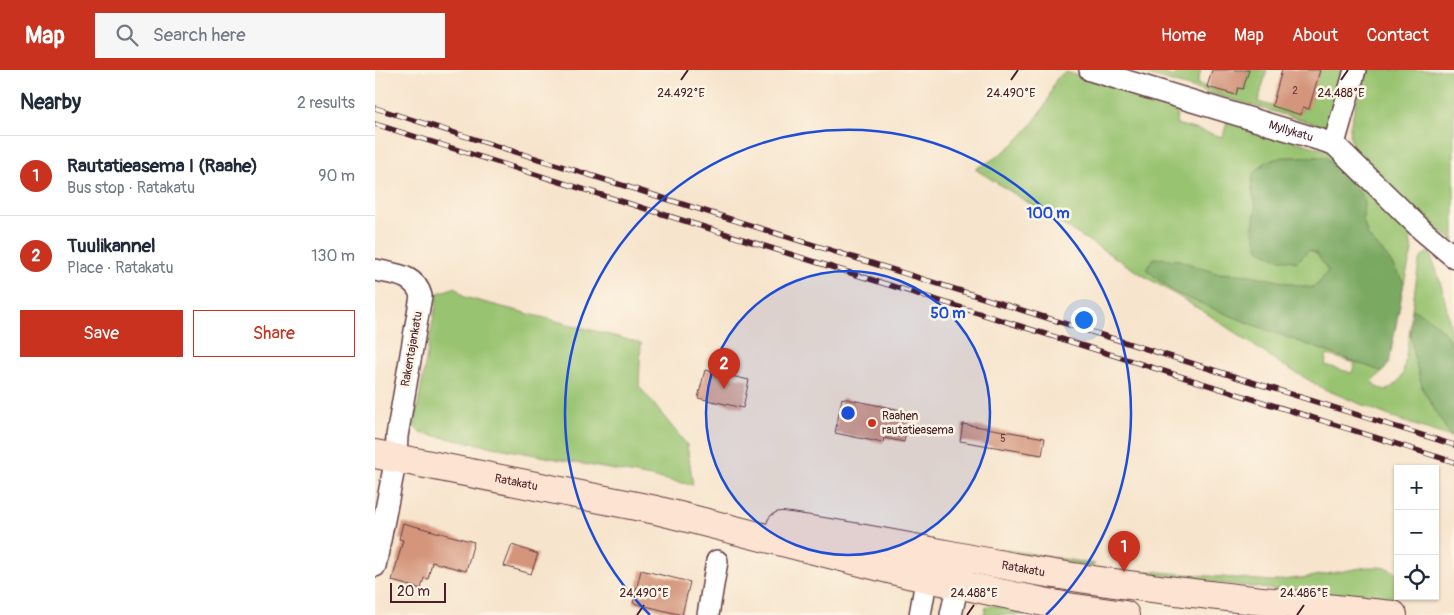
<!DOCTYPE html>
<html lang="en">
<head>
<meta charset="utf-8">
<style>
	:root { --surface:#fff; --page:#f6f6f7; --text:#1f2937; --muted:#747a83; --line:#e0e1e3; --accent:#c8321e }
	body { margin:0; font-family:Pangolin,sans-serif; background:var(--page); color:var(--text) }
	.controls { position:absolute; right:15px; bottom:15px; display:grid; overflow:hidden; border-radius:0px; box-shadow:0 1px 4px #0004 }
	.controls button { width:45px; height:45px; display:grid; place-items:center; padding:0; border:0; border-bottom:1px solid var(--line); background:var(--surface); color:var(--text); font:25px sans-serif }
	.scale { position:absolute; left:15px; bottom:12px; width:56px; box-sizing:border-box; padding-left:5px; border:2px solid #4a1f2b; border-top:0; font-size:14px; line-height:18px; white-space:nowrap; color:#4a1f2b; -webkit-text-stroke:4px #fcf5e5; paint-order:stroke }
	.you { position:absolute; left:708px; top:249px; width:18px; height:18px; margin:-12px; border:4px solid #fff; border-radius:50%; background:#1a73e8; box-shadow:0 0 0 8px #1a73e833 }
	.badge { display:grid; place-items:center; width:32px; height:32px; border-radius:50%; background:var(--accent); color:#fff; font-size:16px; font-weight:700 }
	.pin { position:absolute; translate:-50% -41px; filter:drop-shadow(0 1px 2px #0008) }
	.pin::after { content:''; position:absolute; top:26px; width:18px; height:15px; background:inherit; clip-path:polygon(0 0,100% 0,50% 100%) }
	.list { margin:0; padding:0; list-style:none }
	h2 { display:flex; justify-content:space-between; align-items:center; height:65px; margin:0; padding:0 20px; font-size:21px }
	h2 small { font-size:16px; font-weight:400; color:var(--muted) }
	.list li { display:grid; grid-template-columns:32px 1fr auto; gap:15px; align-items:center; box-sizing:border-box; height:80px; padding:0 20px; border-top:1px solid var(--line) }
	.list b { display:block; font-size:19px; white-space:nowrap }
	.list p { margin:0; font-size:16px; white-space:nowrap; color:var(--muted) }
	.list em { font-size:16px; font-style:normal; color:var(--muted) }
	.actions { display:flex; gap:10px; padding:15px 20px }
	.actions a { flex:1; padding:11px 0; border:1px solid var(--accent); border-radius:0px; text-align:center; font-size:18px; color:var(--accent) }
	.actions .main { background:var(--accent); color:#fff }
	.icon { flex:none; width:28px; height:28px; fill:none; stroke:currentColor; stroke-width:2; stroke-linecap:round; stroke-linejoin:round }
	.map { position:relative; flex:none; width:1079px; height:545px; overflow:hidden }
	header { display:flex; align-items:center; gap:30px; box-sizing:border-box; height:70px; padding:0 25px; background:var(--accent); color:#fff }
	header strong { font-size:24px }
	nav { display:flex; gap:28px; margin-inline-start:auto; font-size:18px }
	.search { width:350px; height:45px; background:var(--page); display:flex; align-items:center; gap:12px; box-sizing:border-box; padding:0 18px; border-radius:0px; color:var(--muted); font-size:19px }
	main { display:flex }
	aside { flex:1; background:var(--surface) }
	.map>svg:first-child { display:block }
	.green { fill:#98c370; stroke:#71714e; fill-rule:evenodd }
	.forest { fill:#7aa962; stroke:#626446 }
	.building { fill:#d4957b }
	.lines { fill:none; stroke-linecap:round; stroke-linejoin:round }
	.street-casing { stroke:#643d43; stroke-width:24 }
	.secondary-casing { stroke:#643d43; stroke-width:30 }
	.street { stroke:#fff; stroke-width:21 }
	.secondary { stroke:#fde3d1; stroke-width:28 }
	.rail-casing { stroke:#4a1f2b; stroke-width:5.5 }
	.rail { stroke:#fcf5e5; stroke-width:4; stroke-dasharray:11; stroke-linecap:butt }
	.ticks { fill:none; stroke:#4a1f2b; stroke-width:2 }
	.ring { fill:none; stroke:#1d4ed8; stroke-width:2.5 }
	.poi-dot { fill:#c8321e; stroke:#fcf5e5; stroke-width:2 }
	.labels { text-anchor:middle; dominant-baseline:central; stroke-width:5; stroke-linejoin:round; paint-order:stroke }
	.number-label { font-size:10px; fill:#6c3c3f }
	.street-label { font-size:12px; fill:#4a1f2b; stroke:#fcf5e5 }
	.poi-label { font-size:12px; fill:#4a1f2b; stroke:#fcf5e5; text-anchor:start }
	.ticks-label { font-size:12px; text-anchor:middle; fill:#4a1f2b; stroke:#fcf5e5; stroke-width:5; stroke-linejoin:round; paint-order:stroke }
	.centre { fill:#1d4ed8; stroke:#fcf5e5; stroke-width:2.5 }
	.ring-label { font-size:15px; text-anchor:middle; font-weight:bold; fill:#1d4ed8; stroke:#fcf5e5; stroke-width:5; stroke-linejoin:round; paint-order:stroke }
</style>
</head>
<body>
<header>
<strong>Map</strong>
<div class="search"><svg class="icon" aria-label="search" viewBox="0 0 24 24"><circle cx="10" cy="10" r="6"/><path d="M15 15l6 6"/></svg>Search here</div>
<nav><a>Home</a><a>Map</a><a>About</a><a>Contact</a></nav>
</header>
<main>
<aside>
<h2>Nearby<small>2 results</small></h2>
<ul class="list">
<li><span class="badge">1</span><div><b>Rautatieasema I (Raahe)</b><p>Bus stop · Ratakatu</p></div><em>90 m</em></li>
<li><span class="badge">2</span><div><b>Tuulikannel</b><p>Place · Ratakatu</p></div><em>130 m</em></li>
</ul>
<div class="actions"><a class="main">Save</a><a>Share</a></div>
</aside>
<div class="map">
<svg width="1079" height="545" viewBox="0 0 1079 545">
	<rect width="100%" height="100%" fill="#fcf5e5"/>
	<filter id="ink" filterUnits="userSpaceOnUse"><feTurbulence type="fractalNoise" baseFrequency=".02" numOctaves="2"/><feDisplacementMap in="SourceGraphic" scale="10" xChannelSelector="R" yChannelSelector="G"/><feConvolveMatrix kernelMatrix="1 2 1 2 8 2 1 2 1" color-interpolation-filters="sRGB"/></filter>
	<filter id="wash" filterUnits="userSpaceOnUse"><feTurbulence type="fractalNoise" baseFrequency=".0096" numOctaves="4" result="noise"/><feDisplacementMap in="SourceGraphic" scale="20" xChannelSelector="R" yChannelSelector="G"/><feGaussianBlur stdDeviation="1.12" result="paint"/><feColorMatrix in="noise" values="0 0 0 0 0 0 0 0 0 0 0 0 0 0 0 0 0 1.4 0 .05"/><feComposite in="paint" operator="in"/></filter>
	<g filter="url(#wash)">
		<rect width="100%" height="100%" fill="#f7e4cc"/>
		<path class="green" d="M771,0H777L800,7L802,1L807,2V0H826L822,14L861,25L863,17L868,19L874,0H892L883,32L926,44L928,37L933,39L945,0H971L954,55L948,56L769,4Z
			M990,0H1079V171L1031,137L979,82L975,67V56Z
			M691,2L803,37L801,54L848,67L852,51L950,80L960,87L1041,166L1035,169L1037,181L1029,213L1013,188L993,166L988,150L989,128L951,87C926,87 874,80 877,120C877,125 880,130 881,135C882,142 879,151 878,158L934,179L942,184L953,201L943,214L936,218L875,205L841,203L803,190L771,199L798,222L876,254L1008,302L997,311L1003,318L1012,320L1022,313L1028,304L1035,259L1038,282L1048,320L1076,367L1024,350L949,319L906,294L834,245L766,204L600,99C630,85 652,64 669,37C678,23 675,9 691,2ZM952,285L980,293L977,303L950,295Z
			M1054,182C1068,211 1073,245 1079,278L1074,268L1037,239L1044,192L1048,185Z
			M81,217L89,227L266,273L264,316L312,375L318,415L45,363L39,357L63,223Z
			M623,479H627L720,494L717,497L621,482Z
			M992,497C1018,497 1027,498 1020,527H959L773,504L771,501L897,511L934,507Z
			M616,535L667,545H609L611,537Z"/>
		<path class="forest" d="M907,87H951L989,128L988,150L993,166L1013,188L1029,213L1014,293L1008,302L876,254L798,222L771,199L779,188L804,190L841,203L875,205L936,218L943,214L953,201L942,184L934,180L922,192L900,188L884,179L878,158L881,136L877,120L878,105L891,92Z
			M1037,239C1056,248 1069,258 1079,278V367H1076L1048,320L1038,282L1035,259Z"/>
		<g id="blocks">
			<path class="building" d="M837,0H874L868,19L863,18L861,25L832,17Z
				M907,0H945L934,39L928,37L926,45L897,36Z
				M330,300L374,310L368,338L323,328Z
				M467,328L535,342L529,372L509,368L508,373L460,363Z
				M588,354L670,368L667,385L585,371Z
				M28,453L99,472L91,501L57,492L53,509L49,508L46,519L17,511L28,470L24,469Z
				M137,475L163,484L156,504L129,496Z
				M266,500L315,512L307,545L258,533Z"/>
		</g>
	</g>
	<g filter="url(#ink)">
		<use href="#blocks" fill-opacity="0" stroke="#643d43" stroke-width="1"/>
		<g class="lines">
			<defs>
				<g id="street">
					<path id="s1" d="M715,0L959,74L1047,160L1079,187"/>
					<path d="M959,74L980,0"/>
					<path d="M0,200C18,204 40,204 46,226L22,366L21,388L0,496"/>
					<path d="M333,545L342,491"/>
					<path d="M545,545L554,494"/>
					<path d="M576,545L586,499"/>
				</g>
				<g id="secondary">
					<path id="s2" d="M0,384L281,440L533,504L693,537L750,545"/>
					<path id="s3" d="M406,456C492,467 576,486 661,501C779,521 899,532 1018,545"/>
				</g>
			</defs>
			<use href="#street" class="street-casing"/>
			<use href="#secondary" class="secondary-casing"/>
			<use href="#street" class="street"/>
			<use href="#secondary" class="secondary"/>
			<defs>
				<path id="rail" d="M0,38L1079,375
					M0,54L1079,392"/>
			</defs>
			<use href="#rail" class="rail-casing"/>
			<use href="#rail" class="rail"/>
		</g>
	</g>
	<path class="ticks" d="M306,10L313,0M636,10L643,0M966,10L973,0M262,545L269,535M592,545L599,535M922,545L929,535"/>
	<circle cx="473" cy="343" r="142" fill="#1d4ed8" fill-opacity=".12"/>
	<g class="ring">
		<circle cx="473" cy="343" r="142"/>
		<path d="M275 545A283 283 0 1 1 671 545"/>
	</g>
	<circle class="poi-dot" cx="497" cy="353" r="5"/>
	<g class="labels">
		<g class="number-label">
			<text x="920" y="21">2</text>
			<text x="628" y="369">5</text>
		</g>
		<g class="street-label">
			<text stroke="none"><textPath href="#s1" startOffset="210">Myllykatu</textPath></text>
			<text transform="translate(37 279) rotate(-80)">Rakentajankatu</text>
			<text stroke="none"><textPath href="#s2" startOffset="144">Ratakatu</textPath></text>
			<text stroke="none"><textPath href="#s3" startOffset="246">Ratakatu</textPath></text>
		</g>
		<g class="poi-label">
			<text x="507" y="346">Raahen<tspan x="507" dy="14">rautatieasema</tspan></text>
		</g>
	</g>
	<g class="ticks-label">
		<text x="306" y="27">24.492°E</text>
		<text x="636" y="27">24.490°E</text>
		<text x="966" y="27">24.488°E</text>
		<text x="269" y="527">24.490°E</text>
		<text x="599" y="527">24.488°E</text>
		<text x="929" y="527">24.486°E</text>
	</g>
	<circle cx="473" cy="343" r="8" class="centre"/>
	<g class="ring-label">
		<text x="673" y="148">100 m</text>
		<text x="573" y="248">50 m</text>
	</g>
</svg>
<div class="controls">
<button>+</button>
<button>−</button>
<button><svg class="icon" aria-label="locate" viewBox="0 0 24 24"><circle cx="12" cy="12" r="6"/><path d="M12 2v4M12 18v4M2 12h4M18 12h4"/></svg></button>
</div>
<div class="scale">20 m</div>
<div class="you"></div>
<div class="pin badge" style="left:749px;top:502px">1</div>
<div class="pin badge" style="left:349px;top:319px">2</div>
</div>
</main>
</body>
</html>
